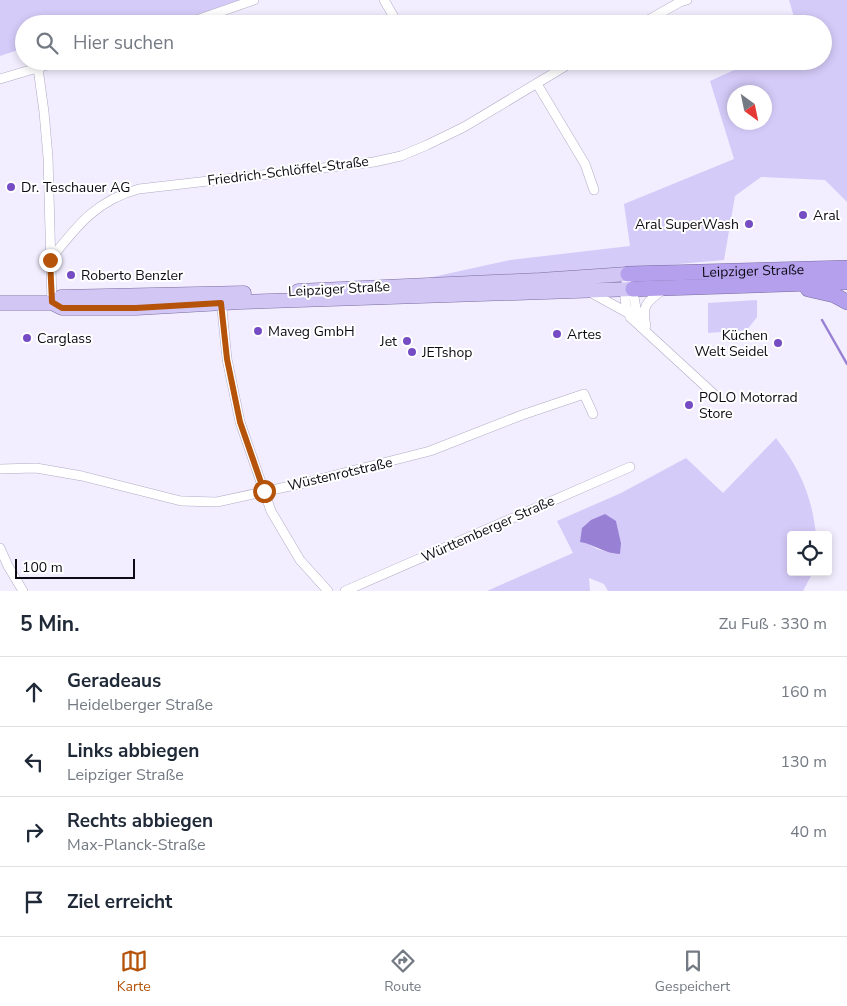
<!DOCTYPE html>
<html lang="de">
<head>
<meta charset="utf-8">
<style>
	:root { --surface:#fff; --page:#f2f2f3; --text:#1f2937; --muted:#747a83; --line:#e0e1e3; --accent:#b45309 }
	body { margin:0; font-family:"Nunito Sans",sans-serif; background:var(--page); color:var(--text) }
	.controls { position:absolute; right:15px; bottom:15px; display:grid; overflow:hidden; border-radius:5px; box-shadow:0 2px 8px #0003 }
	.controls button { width:45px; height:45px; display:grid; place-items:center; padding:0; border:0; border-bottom:1px solid var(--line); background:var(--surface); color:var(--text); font:25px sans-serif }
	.compass { position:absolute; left:727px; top:85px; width:45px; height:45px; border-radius:50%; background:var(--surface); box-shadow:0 2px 8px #0003; rotate:147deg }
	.scale { position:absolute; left:15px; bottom:12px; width:120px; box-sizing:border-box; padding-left:5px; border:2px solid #0c0a13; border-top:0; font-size:14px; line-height:18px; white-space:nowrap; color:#0c0a13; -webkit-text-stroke:4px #fff; paint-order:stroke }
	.stop { position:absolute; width:15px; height:15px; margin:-11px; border:4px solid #b45309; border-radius:50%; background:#fff }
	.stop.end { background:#b45309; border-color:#fff; box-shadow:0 1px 5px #0008 }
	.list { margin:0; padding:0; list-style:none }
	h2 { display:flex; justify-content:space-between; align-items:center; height:65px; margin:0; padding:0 20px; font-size:21px }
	h2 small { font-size:16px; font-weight:400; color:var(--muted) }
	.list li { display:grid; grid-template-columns:32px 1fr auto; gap:15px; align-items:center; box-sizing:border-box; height:70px; padding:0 20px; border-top:1px solid var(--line) }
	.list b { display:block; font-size:19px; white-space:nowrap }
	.list p { margin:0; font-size:16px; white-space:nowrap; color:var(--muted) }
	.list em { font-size:16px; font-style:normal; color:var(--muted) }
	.icon { flex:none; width:28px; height:28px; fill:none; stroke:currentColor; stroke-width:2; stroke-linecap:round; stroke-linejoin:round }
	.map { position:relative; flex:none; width:847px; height:591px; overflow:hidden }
	.search { position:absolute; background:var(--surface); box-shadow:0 2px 8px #0003; left:15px; right:15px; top:15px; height:55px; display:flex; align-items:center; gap:12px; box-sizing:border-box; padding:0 18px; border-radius:28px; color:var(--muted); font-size:19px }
	.sheet { height:345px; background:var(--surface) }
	nav { display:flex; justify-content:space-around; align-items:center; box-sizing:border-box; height:70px; border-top:1px solid var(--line); background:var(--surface); font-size:14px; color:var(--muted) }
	nav a { display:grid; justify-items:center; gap:2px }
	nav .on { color:var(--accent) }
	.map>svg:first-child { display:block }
	.green { fill:#d5cbf9; fill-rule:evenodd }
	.water { fill:#9881d4 }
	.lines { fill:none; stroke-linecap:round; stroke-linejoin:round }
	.stream { stroke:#9881d4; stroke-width:2.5 }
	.street-casing { stroke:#b1abc5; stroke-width:10 }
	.primary-casing { stroke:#796ca0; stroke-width:15 }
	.highway-casing { stroke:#796ca0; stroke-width:16 }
	.street { stroke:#fff; stroke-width:9 }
	.primary { stroke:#d2c6f4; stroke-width:14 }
	.highway { stroke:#b4a0ec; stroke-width:15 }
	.route { stroke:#b45309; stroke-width:6 }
	.poi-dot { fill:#754cc4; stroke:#fff; stroke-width:2 }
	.labels { text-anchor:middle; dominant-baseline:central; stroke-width:4; stroke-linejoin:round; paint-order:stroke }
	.street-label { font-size:14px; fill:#0c0a13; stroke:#fff }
	.poi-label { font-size:14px; fill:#0c0a13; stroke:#fff; text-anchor:start }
</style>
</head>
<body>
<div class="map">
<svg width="847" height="591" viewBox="0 0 847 591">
	<rect width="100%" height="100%" fill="#f2eeff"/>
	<path class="green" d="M0,0H246L174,24H24V48L0,56Z
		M789,0H847V202L825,180L761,177L735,196L724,260L644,267L410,282L510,260L630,246L624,204L734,159L710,81L754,61H823V24H796ZM734,92H764V122H734Z
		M757,300V317L747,330L708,333V303Z
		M776,438C800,469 812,496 816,535H791V572H813L803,591H608L604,584L589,578L590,591H487L573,553L557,521L621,493L686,458L723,493ZM616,521L621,543L615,554L597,549L587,543Z"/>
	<path class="water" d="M605,514L616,521L621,543L620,554C605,554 594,544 580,542L582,528L591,520Z"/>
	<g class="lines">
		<path class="stream" d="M822,320L847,364"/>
		<defs>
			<path id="street" d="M384,0L398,24
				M185,24L254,0
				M641,24L680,2L687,0
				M38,68L44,112L48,157L52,303
				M0,79L61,61
				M537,84L585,164L594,190
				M50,260C76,227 96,200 139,189L374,162L401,156L427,145L464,127L574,61
				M628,274C624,289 623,302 630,317L717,397
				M632,286L637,314L643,326
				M590,292L628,313
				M221,299L227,359L240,422L271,511L300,560L328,591
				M646,326C641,306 647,301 663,290
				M0,469L36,468L82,476L181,501L217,502L304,483L430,451L522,415L584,394L593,414
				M0,548L8,566L23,591
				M345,591L630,467"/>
			<path id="primary" d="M298,291L540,280L628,274
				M0,303H52L62,308H136L241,302L633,289
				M52,303L61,297L244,293"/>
			<g id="highway">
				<path id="s1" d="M628,274L847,268"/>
				<path d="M633,289L847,282"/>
				<path d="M808,289L834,295L847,302"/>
			</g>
		</defs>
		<use href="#street" class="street-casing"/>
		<use href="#primary" class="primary-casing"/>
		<use href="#highway" class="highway-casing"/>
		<use href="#street" class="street"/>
		<use href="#primary" class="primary"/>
		<use href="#highway" class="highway"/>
	</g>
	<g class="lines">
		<path class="route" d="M50,260L52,302L62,308H136L221,303L227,359L240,422L264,491"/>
	</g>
	<g class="poi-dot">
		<circle cx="11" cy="187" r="5"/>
		<circle cx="803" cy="215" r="5"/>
		<circle cx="749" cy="224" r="5"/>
		<circle cx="71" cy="275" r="5"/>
		<circle cx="258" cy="331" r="5"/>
		<circle cx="557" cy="334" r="5"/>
		<circle cx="27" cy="338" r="5"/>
		<circle cx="407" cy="341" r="5"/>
		<circle cx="778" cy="343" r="5"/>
		<circle cx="412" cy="352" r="5"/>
		<circle cx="689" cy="405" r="5"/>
	</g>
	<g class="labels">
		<g class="street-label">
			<text transform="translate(288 171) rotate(-7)">Friedrich-Schlöffel-Straße</text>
			<text stroke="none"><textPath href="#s1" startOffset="125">Leipziger Straße</textPath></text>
			<text transform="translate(339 289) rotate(-3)">Leipziger Straße</text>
			<text transform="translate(340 474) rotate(-13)">Wüstenrotstraße</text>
			<text transform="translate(488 529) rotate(-24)">Württemberger Straße</text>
		</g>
		<g class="poi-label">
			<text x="21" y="187">Dr. Teschauer AG</text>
			<text x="813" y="215">Aral</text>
			<text x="739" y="224" text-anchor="end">Aral SuperWash</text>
			<text x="81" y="275">Roberto Benzler</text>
			<text x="268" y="331">Maveg GmbH</text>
			<text x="567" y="334">Artes</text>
			<text x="768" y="335" text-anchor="end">Küchen<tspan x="768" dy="16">Welt Seidel</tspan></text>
			<text x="37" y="338">Carglass</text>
			<text x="397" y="341" text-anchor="end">Jet</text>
			<text x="422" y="352">JETshop</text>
			<text x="699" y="397">POLO Motorrad<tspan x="699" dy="16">Store</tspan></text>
		</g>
	</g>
</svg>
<div class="controls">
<button><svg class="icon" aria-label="locate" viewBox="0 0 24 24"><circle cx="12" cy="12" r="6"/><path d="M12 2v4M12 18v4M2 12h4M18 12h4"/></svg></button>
</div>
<svg class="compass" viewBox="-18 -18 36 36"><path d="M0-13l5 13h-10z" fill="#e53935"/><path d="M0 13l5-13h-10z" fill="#747a83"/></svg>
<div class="scale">100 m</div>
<div class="stop" style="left:264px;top:491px"></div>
<div class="stop end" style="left:50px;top:260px"></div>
<div class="search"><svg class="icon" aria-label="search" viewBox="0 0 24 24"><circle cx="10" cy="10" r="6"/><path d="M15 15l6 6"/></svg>Hier suchen</div>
</div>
<section class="sheet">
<h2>5 Min.<small>Zu Fuß · 330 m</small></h2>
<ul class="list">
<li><svg class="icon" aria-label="ahead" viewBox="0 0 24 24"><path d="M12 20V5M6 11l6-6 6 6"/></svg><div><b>Geradeaus</b><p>Heidelberger Straße</p></div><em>160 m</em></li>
<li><svg class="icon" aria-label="left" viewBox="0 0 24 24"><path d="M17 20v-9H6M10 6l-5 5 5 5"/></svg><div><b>Links abbiegen</b><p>Leipziger Straße</p></div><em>130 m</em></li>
<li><svg class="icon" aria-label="right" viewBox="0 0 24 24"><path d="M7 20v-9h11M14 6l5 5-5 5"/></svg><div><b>Rechts abbiegen</b><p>Max-Planck-Straße</p></div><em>40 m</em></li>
<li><svg class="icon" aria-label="arrive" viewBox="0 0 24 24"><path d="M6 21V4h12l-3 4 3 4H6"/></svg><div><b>Ziel erreicht</b></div></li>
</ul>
</section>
<nav>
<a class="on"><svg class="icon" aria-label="map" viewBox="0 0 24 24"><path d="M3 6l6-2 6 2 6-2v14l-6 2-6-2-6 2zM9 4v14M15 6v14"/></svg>Karte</a>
<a><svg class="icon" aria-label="directions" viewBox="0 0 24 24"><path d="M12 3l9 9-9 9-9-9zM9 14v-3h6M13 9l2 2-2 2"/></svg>Route</a>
<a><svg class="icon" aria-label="saved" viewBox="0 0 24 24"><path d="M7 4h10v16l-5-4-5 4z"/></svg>Gespeichert</a>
</nav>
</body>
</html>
